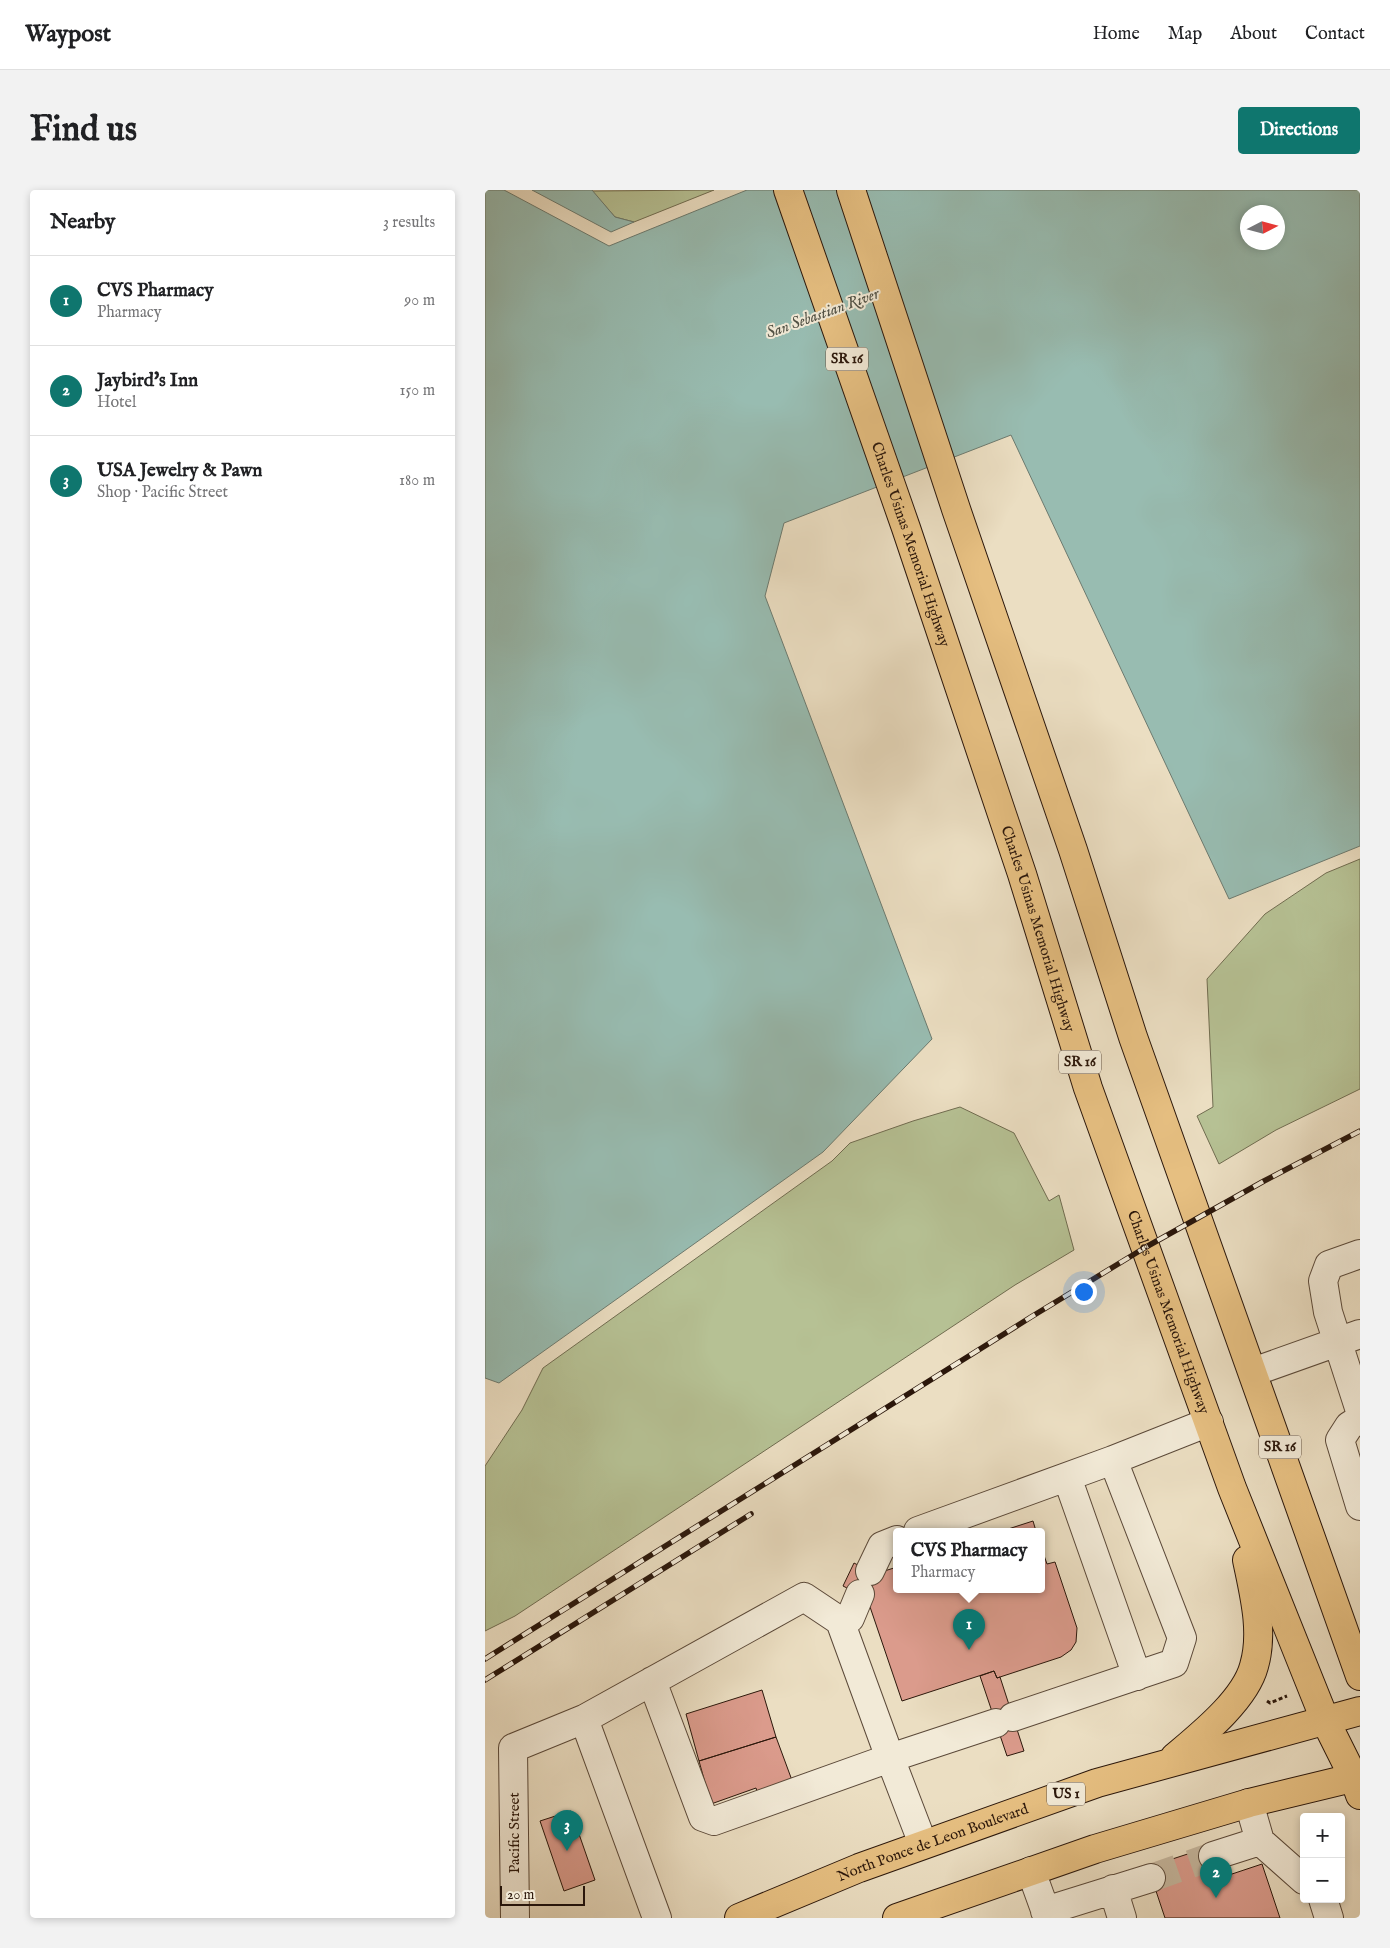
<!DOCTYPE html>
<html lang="en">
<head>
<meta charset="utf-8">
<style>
	:root { --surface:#fff; --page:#f2f2f2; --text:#202124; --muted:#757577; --line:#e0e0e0; --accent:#0f766e }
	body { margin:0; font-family:"IM FELL English",serif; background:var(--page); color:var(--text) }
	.controls { position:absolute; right:15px; bottom:15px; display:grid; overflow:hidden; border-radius:5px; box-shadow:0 2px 8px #0003 }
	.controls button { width:45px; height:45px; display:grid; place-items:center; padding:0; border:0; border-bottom:1px solid var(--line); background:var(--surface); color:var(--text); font:25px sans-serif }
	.compass { position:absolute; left:755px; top:15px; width:45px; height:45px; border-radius:50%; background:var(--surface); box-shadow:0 2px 8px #0003; rotate:84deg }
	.scale { position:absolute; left:15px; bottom:12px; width:85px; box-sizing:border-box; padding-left:5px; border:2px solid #2b170b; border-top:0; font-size:14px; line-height:18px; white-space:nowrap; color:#2b170b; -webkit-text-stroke:4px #f2ead7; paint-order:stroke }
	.you { position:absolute; left:598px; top:1101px; width:18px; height:18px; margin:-12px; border:4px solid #fff; border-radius:50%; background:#1a73e8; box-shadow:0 0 0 8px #1a73e833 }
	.badge { display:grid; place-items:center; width:32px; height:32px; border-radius:50%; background:var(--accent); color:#fff; font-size:16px; font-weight:700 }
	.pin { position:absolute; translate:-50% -41px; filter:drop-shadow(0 1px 2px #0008) }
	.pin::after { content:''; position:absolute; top:26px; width:18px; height:15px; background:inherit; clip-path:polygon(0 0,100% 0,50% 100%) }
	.popup { position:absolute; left:408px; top:1338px; width:152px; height:65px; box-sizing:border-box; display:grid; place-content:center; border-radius:5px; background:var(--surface); filter:drop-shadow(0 1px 4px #0005); font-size:16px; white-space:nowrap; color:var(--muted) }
	.popup b { font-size:19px; color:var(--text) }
	.popup::after { content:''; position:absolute; left:50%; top:100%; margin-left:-10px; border:10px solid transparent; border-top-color:var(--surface) }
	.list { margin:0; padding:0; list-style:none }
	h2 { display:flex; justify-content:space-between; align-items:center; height:65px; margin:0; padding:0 20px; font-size:21px }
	h2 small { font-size:16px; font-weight:400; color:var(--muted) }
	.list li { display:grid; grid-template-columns:32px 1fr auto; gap:15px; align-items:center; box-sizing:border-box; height:90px; padding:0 20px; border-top:1px solid var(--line) }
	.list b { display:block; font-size:19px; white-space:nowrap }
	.list p { margin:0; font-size:16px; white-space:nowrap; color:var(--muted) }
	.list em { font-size:16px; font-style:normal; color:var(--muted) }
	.map { position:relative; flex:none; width:875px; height:1728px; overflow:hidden; border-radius:5px }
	header { display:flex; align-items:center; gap:30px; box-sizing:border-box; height:70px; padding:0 25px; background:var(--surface); border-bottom:1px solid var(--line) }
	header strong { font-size:24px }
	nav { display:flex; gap:28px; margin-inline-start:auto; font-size:18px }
	.intro { display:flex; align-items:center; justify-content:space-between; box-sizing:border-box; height:120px; padding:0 30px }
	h1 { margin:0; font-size:35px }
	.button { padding:12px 22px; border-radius:5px; background:var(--accent); color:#fff; font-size:18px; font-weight:700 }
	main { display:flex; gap:30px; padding:0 30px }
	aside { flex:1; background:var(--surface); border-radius:5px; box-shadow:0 2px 8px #0003 }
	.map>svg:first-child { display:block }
	.green { fill:#b6c194; stroke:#706c50 }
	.water { fill:#98bcb1; stroke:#6c7a6f; fill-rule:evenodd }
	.building { fill:#db9b8c; stroke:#2b170b }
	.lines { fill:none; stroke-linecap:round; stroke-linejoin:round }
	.minor-tunnel { stroke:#c5b69d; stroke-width:28; stroke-dasharray:28 14; stroke-linecap:butt }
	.minor-casing { stroke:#5b4939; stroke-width:30 }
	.major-casing { stroke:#2b170b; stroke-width:30 }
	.highway-casing { stroke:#2b170b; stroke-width:30 }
	.path { stroke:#2b170b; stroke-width:3; stroke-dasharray:4 2.5; stroke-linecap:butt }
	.minor { stroke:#f2ead7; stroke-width:28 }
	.major { stroke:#e6bf81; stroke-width:28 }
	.highway { stroke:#e6bf81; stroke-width:28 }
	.rail-casing { stroke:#2b170b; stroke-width:5.5 }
	.rail { stroke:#f2ead7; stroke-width:4; stroke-dasharray:11; stroke-linecap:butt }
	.labels { text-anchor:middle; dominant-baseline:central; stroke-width:4; stroke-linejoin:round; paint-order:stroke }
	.shield { fill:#f2ead7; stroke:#675648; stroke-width:1 }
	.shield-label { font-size:14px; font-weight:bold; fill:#2b170b }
	.street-label { font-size:15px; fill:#2b170b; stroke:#f2ead7 }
	.water-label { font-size:16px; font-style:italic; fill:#515145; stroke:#f2ead7 }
</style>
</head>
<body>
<header>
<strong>Waypost</strong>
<nav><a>Home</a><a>Map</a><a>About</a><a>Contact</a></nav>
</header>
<div class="intro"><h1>Find us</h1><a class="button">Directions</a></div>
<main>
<aside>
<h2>Nearby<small>3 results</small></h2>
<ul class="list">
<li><span class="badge">1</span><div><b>CVS Pharmacy</b><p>Pharmacy</p></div><em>90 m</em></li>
<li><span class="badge">2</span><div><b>Jaybird's Inn</b><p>Hotel</p></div><em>150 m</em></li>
<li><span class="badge">3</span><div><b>USA Jewelry &amp; Pawn</b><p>Shop · Pacific Street</p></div><em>180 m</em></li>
</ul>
</aside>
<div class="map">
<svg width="875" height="1728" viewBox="0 0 875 1728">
	<rect width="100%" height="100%" fill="#ebdec2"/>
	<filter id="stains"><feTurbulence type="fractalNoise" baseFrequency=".004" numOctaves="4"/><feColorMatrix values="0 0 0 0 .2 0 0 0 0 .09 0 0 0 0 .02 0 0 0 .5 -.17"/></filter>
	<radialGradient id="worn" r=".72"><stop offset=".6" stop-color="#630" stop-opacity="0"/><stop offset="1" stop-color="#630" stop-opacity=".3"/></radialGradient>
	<path class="green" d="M229,0L149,32L130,27L107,1Z
		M875,669V899L791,940L734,974L712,926L728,917L722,789L780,724L841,683Z
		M475,917L529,943L564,1011L574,1005L589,1060L530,1095L30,1426L0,1441V1276L37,1220L58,1178L347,971L365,953L428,931Z"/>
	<path class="water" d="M0,0H19L124,56L262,0H875V656L744,709L526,245L299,333L280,406L447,849L338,962L14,1193L0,1188ZM762,22H792V52H762Z
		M47,0H107L130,27L149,32L126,42Z"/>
	<path class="building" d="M548,1331L551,1341H517Z
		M556,1357L562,1374L570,1372L592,1438L591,1452L586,1460L576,1467L512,1488L509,1481L417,1511L382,1408L358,1396L369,1373L390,1384L412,1377V1399H556Z
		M509,1481L512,1488L515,1487L539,1561L522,1566L495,1486Z
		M277,1500L291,1547L214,1571L201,1524Z
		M291,1547L308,1593L273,1605L271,1598L226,1614L214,1571Z
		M86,1621L110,1690L79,1701L55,1631Z
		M724,1657L735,1688L777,1674L795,1728H680L663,1677Z"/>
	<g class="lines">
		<path class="minor-tunnel" d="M666,1688L728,1666"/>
		<defs>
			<path id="minor" d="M875,1064L844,1075L838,1091L843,1122L875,1221
				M768,1182L875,1144
				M875,1229L864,1236L855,1250L875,1316
				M582,1287L652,1486
				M433,1341L628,1270
				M385,1381L397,1356L412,1350
				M355,1431L365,1428L375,1404
				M167,1491L218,1627L229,1631L405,1568L511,1533
				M528,1527L689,1473L697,1448L628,1270L724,1232
				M775,1651L819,1690
				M728,1666L775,1651L764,1613
				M546,1681L563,1728
				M628,1699L637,1728
				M838,1709L844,1728
				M560,1721L666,1688
				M30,1728L28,1558L99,1529
				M172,1728L99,1529L319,1407L355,1431L405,1568L438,1654"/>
			<path id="major" d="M869,1588L875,1605"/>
			<g id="highway">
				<path id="s1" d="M303,0L421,338L537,684L603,898L747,1298L840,1530L869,1588"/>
				<path d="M366,0L471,319L588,660L648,847L875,1486"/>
				<path d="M690,1567C716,1545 760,1510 769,1476C779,1442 769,1404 762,1370"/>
				<path id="s2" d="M254,1728L374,1678L612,1593L875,1521"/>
				<path d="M412,1728L610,1659L764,1613L875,1586"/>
			</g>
		</defs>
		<use href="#minor" class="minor-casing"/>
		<use href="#major" class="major-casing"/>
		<use href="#highway" class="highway-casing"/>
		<path class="path" d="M782,1511L785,1513L802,1506"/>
		<use href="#minor" class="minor"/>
		<use href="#major" class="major"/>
		<use href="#highway" class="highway"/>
		<defs>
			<path id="rail" d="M0,1469L546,1127L661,1057L779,991L875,941
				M0,1490L266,1324"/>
		</defs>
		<use href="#rail" class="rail-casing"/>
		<use href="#rail" class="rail"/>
	</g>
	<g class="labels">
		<g class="shield">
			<rect x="341" y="157.5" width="42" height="23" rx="4"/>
			<rect x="574" y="860.5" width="42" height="23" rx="4"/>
			<rect x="774" y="1245.5" width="42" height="23" rx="4"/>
			<rect x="562" y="1592.5" width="38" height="23" rx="4"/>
		</g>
		<g class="shield-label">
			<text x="362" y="169">SR 16</text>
			<text x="595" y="872">SR 16</text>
			<text x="795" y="1257">SR 16</text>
			<text x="581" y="1604">US 1</text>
		</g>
		<g class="street-label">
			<text stroke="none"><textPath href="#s1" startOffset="375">Charles Usinas Memorial Highway</textPath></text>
			<text stroke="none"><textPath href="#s1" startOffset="780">Charles Usinas Memorial Highway</textPath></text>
			<text stroke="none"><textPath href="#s1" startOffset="1185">Charles Usinas Memorial Highway</textPath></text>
			<text transform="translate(29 1643) rotate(-90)">Pacific Street</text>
			<text stroke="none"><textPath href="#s2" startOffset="208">North Ponce de Leon Boulevard</textPath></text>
		</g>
		<g class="water-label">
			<text transform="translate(338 124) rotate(-20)">San Sebastian River</text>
		</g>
	</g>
	<rect width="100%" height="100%" filter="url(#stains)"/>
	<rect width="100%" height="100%" fill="url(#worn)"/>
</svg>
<div class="controls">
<button>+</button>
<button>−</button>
</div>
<svg class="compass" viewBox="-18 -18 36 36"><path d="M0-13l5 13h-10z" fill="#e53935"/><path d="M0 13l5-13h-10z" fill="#757577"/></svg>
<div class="scale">20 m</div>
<div class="you"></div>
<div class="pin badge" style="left:484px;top:1460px">1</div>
<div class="popup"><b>CVS Pharmacy</b>Pharmacy</div>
<div class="pin badge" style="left:731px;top:1708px">2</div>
<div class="pin badge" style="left:82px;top:1661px">3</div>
</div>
</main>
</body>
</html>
